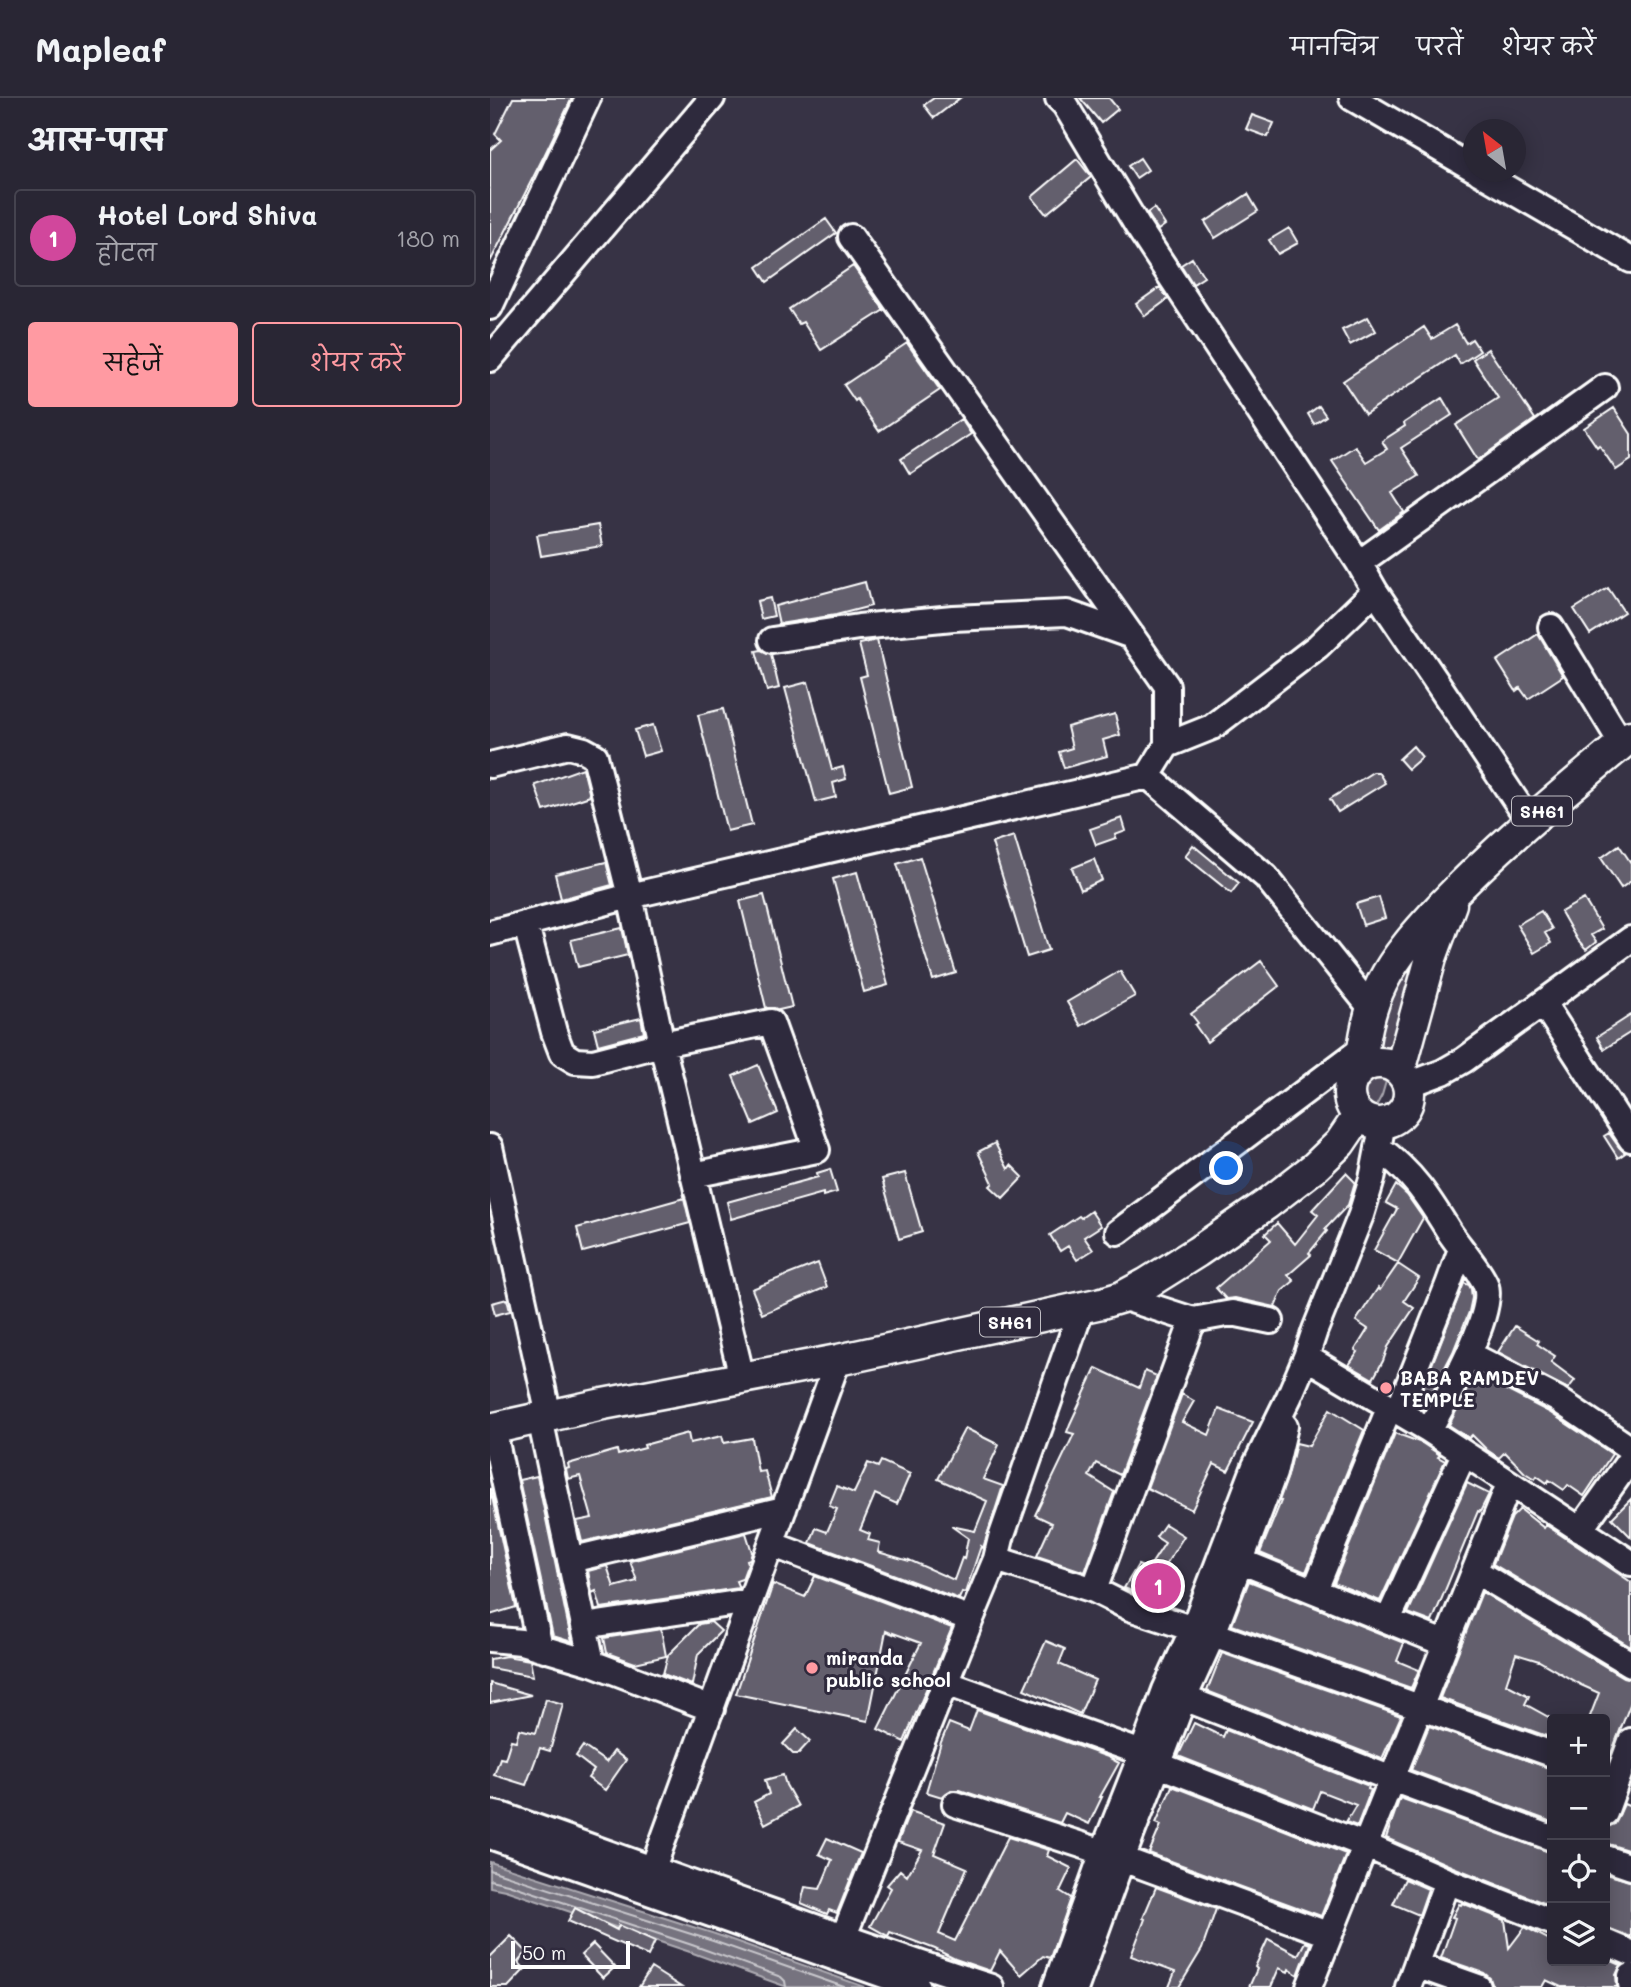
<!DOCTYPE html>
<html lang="hi">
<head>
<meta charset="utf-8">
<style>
	:root { --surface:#292634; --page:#312e3c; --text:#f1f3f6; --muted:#a5a5ac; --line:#45434f; --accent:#ff9aa2 }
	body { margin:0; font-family:Mali,"Playpen Sans Deva",sans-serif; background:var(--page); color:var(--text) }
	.controls { position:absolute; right:21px; bottom:21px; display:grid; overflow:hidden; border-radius:7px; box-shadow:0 4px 18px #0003 }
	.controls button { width:63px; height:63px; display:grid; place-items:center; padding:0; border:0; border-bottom:2px solid var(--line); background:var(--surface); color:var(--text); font:35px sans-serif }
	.compass { position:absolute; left:973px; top:21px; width:63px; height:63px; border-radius:50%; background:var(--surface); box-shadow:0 4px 18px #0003; rotate:329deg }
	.scale { position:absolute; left:21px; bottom:18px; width:119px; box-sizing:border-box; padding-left:7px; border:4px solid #fff; border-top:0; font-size:19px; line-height:24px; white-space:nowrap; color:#fff; -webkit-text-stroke:5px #2f2a3d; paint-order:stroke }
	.you { position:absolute; left:737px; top:1071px; width:24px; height:24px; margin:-18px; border:5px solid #fff; border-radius:50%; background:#1a73e8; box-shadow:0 0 0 10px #1a73e833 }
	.badge { display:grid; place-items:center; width:46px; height:46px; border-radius:50%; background:var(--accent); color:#fff; font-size:23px; font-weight:700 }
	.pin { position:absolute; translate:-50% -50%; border:4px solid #fff; box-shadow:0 2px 7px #0006 }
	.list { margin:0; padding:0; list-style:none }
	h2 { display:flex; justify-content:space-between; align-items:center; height:91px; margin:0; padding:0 28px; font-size:30px }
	h2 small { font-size:23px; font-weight:400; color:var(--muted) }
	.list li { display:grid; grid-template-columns:46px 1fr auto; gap:21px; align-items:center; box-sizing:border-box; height:98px; margin:0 14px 14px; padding:0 14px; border:2px solid var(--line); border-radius:7px }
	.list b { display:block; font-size:26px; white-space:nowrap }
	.list p { margin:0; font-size:23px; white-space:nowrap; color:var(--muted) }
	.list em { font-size:23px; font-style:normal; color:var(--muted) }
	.actions { display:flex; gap:14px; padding:21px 28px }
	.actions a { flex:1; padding:16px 0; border:2px solid var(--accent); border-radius:7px; text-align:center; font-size:24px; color:var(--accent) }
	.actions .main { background:var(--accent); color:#111 }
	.icon { flex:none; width:38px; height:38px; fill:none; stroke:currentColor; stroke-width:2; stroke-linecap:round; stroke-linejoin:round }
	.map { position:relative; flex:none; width:1141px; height:1889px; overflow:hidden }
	header { display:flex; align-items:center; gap:42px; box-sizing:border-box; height:98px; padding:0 35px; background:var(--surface); border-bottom:2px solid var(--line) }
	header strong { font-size:33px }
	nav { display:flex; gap:38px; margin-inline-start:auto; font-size:24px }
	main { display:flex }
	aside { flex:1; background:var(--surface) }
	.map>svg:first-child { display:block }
	.green { fill:#514c5c; stroke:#a8a6ae; stroke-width:2 }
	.water { fill:#76737f; stroke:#adabb2; stroke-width:2 }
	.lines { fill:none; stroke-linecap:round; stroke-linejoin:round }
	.shore { stroke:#c8c7cc; stroke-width:2 }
	.building { fill:#635f6d; stroke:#fff; stroke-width:2 }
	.minor-casing { stroke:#fff; stroke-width:30 }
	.major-casing { stroke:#fff; stroke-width:35 }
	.minor { stroke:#2f2a3d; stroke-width:24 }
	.major { stroke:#2f2a3d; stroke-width:30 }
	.poi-dot { fill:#ff9aa2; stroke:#2f2a3d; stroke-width:2.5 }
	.labels { text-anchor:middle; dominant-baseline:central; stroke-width:6; stroke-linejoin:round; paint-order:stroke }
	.shield { fill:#2f2a3d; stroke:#c1bfc5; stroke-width:2 }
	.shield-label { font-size:18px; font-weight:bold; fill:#fff }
	.poi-label { font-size:19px; font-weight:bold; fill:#fff; stroke:#2f2a3d; text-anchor:start }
</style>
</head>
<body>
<header>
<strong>Mapleaf</strong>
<nav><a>मानचित्र</a><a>परतें</a><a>शेयर करें</a></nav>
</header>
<main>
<aside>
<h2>आस-पास<small></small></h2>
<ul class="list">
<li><span class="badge" style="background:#d1479c">1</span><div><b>Hotel Lord Shiva</b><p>होटल</p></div><em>180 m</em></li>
</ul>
<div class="actions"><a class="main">सहेजें</a><a>शेयर करें</a></div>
</aside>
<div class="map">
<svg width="1141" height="1889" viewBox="0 0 1141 1889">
	<rect width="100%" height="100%" fill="#373345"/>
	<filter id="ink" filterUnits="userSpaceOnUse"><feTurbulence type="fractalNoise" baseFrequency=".0143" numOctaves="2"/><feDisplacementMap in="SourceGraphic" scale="14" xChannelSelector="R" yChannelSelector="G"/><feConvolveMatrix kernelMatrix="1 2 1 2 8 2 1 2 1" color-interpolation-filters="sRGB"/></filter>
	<g filter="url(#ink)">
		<path class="green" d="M935,850L892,997L884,1012L870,1019L866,998L874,976L900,879Z"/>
		<path class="water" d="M0,1764L225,1836L375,1889H297L200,1854L15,1792L0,1789Z"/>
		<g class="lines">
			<path class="shore" d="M0,1772L223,1843L354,1889
				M0,1782L18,1786L202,1847L291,1879L295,1883L296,1889"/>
		</g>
		<path class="building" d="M23,0H82L54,58L0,164V52L11,42L5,36Z
			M444,0H470L444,20L434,7Z
			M590,0H619L628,11L611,25Z
			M762,17L784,25L778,39L756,31Z
			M650,60L658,72L646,80L638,68Z
			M587,61L601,79L556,116L542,99Z
			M758,96L768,113L725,140L715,124Z
			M664,110L675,127L668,132L657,115Z
			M336,121L346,135L277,184L267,169Z
			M799,130L808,145L788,156L779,142Z
			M702,160L714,179L703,186L691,167Z
			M363,168L394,212L331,252L313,224L309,226L299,211Z
			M670,189L678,201L655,218L646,206Z
			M878,219L886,233L860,247L852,232Z
			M965,227L976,245L982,241L990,253L970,266L965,257L875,316L853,283L934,229L942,241Z
			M417,245L450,292L389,333L367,301L365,303L354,287Z
			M998,251L1045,321L988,362L966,327L1008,300L983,261Z
			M952,300L962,317L911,350L929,378L902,395L914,414L889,432L842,363L865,348L876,364L897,351L892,343L915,328L914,325Z
			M829,308L836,318L824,326L818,316Z
			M1124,310L1141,336V362L1126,372L1109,347L1107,349L1094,330Z
			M471,321L481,336L420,376L411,361Z
			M108,427L112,448L51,458L47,437Z
			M375,484L381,508L346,517L289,526L285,508Z
			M1118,490L1134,514L1100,536L1084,511Z
			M280,500L284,518L271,521L267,503Z
			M1048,536L1073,578L1038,601L1030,590L1026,593L1007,563Z
			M387,542L422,689L399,695L370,579L377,577L369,546Z
			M271,552L281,556L289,590L277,593L266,553Z
			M318,584L342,672L353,669L356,681L343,685L346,699L326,704L295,590Z
			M233,611L262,727L237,733L208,617Z
			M625,616L630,637L613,642L617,658L574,670L569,654L582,650L577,629Z
			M163,627L171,653L153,658L145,632Z
			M923,648L932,659L918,671L909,661Z
			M93,670L100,698L54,713L45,687Z
			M883,674H888L895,685L848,714L840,701Z
			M632,720L636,733L625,737L626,740L606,747L600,731Z
			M524,738L559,852L537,859L502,745Z
			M703,747L749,785L741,795L695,758Z
			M1129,747L1141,765V783L1131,790L1111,760Z
			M430,759L466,875L443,882L407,766Z
			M604,761L612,782L591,792L582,770Z
			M116,764L122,787L71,801L65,776Z
			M367,774L398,887L374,894L343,781Z
			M274,797L302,909L289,912L284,910H276L250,803Z
			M889,799L895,820L873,827L866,806Z
			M1094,801L1112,831L1101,837L1106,844L1096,852L1087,842L1071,814Z
			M1051,813L1062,831L1055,835L1061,845L1044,855L1027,827Z
			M132,830L138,857L88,869L81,842Z
			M771,863L789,888L717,944L705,927L708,925L701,916Z
			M630,873L645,898L591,928L577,904Z
			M1141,917V934L1114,951L1107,939Z
			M151,920L154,935L108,947L104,931Z
			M268,967L288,1015L263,1026L243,978Z
			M1119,1035L1129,1049L1135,1055L1128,1060L1114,1038Z
			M505,1045L518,1071L521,1067L533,1079L513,1100L500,1088L503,1085L488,1054Z
			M340,1071L347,1094L333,1098V1095L241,1121L237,1104L328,1079L327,1075Z
			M415,1075L432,1134L409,1141L392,1081Z
			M856,1075L865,1084L858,1107L835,1131L837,1133L819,1155L821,1157L798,1177L804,1183L792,1193L785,1209L745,1200L736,1201L726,1190L781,1142L775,1136L787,1125L805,1146L828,1117L822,1112Z
			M906,1087L917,1097L933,1120L908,1165L884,1152L907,1111L896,1105Z
			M194,1100L200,1125L93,1154L87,1130Z
			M601,1113L611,1128L594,1139L603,1152L587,1162L578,1148L570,1153L560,1137L589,1118L591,1120Z
			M328,1165L337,1189L272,1216L262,1191Z
			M908,1166L929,1180L914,1203L924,1210L898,1249L893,1263L883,1281L859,1267L868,1254L865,1252L878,1231L866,1223L888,1190L890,1192Z
			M974,1185L979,1187L981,1191L982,1200L979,1214L963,1254L933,1311L926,1307Z
			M17,1201L20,1213L5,1217L2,1205Z
			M1025,1228L1049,1243L1047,1246L1065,1258L1061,1264L1085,1282L1078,1291L1008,1254Z
			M606,1270L649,1290L655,1273L667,1278L630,1377L606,1365L599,1378L624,1394L595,1474L547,1458L562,1425L545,1417L584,1336L577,1334L580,1326Z
			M985,1276L1059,1314L1122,1356L1094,1398L1078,1387L1074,1392L1059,1382L1057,1385L1047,1378L1045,1381L1035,1375L1015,1354L1009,1360L997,1352L982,1337L979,1340L959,1327Z
			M692,1296L704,1303L692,1324L719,1337L729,1311L763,1324L738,1373L724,1366L702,1412L657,1390Z
			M840,1311L874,1332L816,1474L770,1455L791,1403H789L798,1378L806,1345L819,1348Z
			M475,1330L509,1347L493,1381L513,1388L493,1450L491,1448L475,1495L472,1494L469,1501L320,1445L326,1430L337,1434L347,1411L339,1408L347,1388L364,1395L378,1365L388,1369L391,1363L420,1376L407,1406L385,1396L370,1432L380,1436L378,1442L390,1445L388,1454L419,1463V1462L464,1482L472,1460L474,1461L478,1440L461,1428L485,1433L497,1403L448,1381Z
			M198,1335L200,1345L232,1338L234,1345L262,1340L268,1374L275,1373L282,1399L92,1444L87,1423L102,1420L90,1378L78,1381L76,1371L79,1370L78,1366L127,1352L128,1357L155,1350L154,1347Z
			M905,1335L932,1345L950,1357L948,1359L955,1363L890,1503L844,1485Z
			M47,1378L79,1531L82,1544L63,1538L29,1382Z
			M977,1385L999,1396L990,1414L988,1413L942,1524L918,1515Z
			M0,1390L26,1509L0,1517Z
			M1141,1401V1439L1122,1420Z
			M1030,1411L1054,1430L1056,1427L1141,1484V1549L1003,1466L1022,1419Z
			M675,1426L694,1438L671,1474L690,1483L680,1508L634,1490L648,1467L658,1471L675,1445L666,1439Z
			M256,1435L262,1454L260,1461L257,1462L258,1465L252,1481L246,1483L249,1490L111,1510L106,1493L102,1495L98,1473L117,1468L124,1489L147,1483L140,1463Z
			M325,1478L462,1530L414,1644L388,1631L431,1545L403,1535V1536L396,1533L378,1623L246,1596L283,1486L315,1499Z
			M759,1483L914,1545L907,1563L929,1572L921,1590L742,1527Z
			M992,1494L1133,1579L1141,1581V1604L1115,1671V1621H1099L1109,1595L1091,1587L1049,1563L1026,1556L1016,1586L1039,1598L1035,1606L1062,1621V1640L950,1600Z
			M221,1524L231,1533L208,1556L202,1587L173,1576L178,1557L209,1526Z
			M171,1531L176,1558L145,1565L117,1555L114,1540Z
			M556,1543L575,1551L569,1566L605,1582L590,1616L534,1591Z
			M732,1555L911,1618L892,1661L717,1593Z
			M16,1558L40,1562L43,1578L0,1570V1561Z
			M0,1585L41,1597L0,1605Z
			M56,1601L73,1606L60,1653L50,1650L36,1687L4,1677L10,1660L15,1661L21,1642L26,1643L29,1631L46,1635Z
			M487,1612L618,1659L629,1665L610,1699H612L599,1726L575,1715L570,1725L470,1692H461L452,1699L436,1694L451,1644L459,1625L479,1633Z
			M704,1625L733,1639L736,1632L879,1688L878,1691L881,1692L867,1728L856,1724L866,1707L830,1693L823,1711L688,1658Z
			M939,1628L1062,1671V1724L921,1672Z
			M307,1631L320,1643L308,1656H303L293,1646Z
			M93,1648L116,1664L124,1653L136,1662L115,1692L98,1680L104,1672L86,1658Z
			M293,1677L296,1687L308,1708L275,1726L264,1704L279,1696L275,1682Z
			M682,1688L856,1756L831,1818L659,1755L671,1727L666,1725Z
			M910,1700L1062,1755V1799L1059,1807L963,1769L896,1740Z
			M1134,1706L1141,1709V1753L1115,1745V1729L1125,1726Z
			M420,1713L455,1725L444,1756L477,1770L449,1836L465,1843L518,1739L559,1752L557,1758L581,1770L570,1793L581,1800L560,1860L553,1858L531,1877L510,1853L500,1873L465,1861L445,1851L400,1834L398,1838L380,1828L401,1790L397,1787L410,1772L417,1778L432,1752L408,1744Z
			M337,1740L371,1755L347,1815L339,1812L337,1816L311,1805L315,1789L330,1791L342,1762L329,1756Z
			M1115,1776L1141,1783V1839L1115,1829Z
			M915,1781L938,1791L929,1817L903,1806Z
			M666,1789L726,1811L712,1851L689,1889H679L685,1874L641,1858L655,1821L653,1820Z
			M972,1805L1015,1822L1019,1850L1035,1829L1062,1843V1863H1115V1860L1131,1867L1126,1877L1127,1889H1071L1056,1882L1052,1889H1003L1000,1880L994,1875L951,1860L965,1820L962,1819L969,1806L971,1807Z
			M85,1810L127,1832L129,1827L165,1843L158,1858L78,1823Z
			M21,1838L37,1854L28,1864L35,1871L18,1889H0V1859Z
			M778,1841L808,1857L815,1844L820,1846L808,1877L799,1871L798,1874L789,1870L781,1889H759L767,1871L765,1869Z
			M103,1846L125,1869L113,1880L91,1857Z
			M161,1870L191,1889H149Z"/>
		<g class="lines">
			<defs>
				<path id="minor" d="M568,0L575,7L648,129L869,465L885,493L952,592L1040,724
					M862,0L984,71
					M989,74L1141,162
					M361,139L677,588V647L658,678
					M0,209L98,0
					M0,261L222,0
					M869,465L1115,289
					M1061,529L1132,646
					M282,542L369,529L463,520L577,515L642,538
					M677,647L722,629L828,548L885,493
					M0,667L78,648L94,652L105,658L140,798L0,835
					M36,827L64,934L72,955L85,963L103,964L172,946L252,1280
					M1053,905L1141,1041
					M918,987L953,974L974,962L1141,841
					M0,1049L59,1318
					M888,1049C923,1075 938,1099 960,1135C968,1147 993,1177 996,1188C1005,1216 954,1305 939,1332
					M203,1077L327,1052L281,924L172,946L140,798L658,678L776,779L881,910
					M628,1134L873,950
					M632,1199L703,1222L742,1215L781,1223
					M979,1256L1067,1301L1141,1351
					M816,1259L939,1332L1141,1465
					M908,1313L958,1187L971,1151
					M50,1320L102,1565
					M3,1330L50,1550
					M1090,1432L1141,1360
					M281,1446L481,1521
					M506,1461L604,1492L640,1510L703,1531
					M80,1462L294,1411
					M750,1463L956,1546
					M985,1473L1141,1566
					M604,1492L703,1222
					M825,1492L900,1308
					M898,1522L974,1356
					M94,1528L260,1503
					M723,1536L1062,1656
					M0,1541L31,1544L102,1565L222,1611
					M456,1585L652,1655
					M694,1600L902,1681L1062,1740
					M669,1667L875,1747L957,1783L1062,1824
					M465,1706L613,1754
					M0,1715L14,1718C176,1775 337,1836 501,1889
					M1115,1715L1141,1643
					M0,1738L428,1889
					M1115,1760L1141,1769
					M632,1761L840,1837
					M163,1770L348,1262
					M1115,1844L1141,1855
					M345,1860L481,1521L506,1461L511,1440L592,1209
					M926,1867L988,1889
					M1141,1878V1886
					M565,1889L613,1754L652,1655L675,1592L703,1531L765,1368L799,1299L816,1259L825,1232L871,1117L882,1081L893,1025
					M586,1889L632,1761L694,1600L723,1536L784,1375L795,1328
					M819,1889L1019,1386
					M918,1889L957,1783"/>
				<path id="major" d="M859 995a30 30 0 1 1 60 0a30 30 0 1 1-60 0Z
					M870,972C874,942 878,913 892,885C907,855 932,829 954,805C1012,744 1077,692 1141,638
					M910,973L941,860L961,806
					M0,1331L113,1306L348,1262L612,1205L632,1199L656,1186L707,1154L777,1106L826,1068L850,1045L869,1017"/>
			</defs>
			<use href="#minor" class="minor-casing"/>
			<use href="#major" class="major-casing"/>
			<use href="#minor" class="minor"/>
			<use href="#major" class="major"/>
		</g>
	</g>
	<g class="poi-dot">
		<circle cx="896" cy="1290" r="7"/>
		<circle cx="322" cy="1570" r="7"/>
	</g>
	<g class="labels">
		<g class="shield">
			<rect x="1022" y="698.5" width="60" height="29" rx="5"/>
			<rect x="490" y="1209.5" width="60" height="29" rx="5"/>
		</g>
		<g class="shield-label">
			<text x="1052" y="713">SH61</text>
			<text x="520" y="1224">SH61</text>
		</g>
		<g class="poi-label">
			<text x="910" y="1279">BABA RAMDEV<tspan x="910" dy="22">TEMPLE</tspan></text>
			<text x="336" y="1559">miranda<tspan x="336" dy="22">public school</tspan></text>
		</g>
	</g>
</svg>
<div class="controls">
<button>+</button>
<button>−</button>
<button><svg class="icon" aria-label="locate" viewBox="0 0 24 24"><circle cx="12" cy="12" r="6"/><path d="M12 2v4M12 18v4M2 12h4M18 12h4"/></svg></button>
<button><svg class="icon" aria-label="layers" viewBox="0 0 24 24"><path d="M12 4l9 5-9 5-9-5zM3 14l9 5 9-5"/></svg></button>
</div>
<svg class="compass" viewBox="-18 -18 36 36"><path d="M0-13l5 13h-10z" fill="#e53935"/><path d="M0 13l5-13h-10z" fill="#a5a5ac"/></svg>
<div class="scale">50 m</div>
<div class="you"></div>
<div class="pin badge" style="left:668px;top:1488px;background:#d1479c">1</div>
</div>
</main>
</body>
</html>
